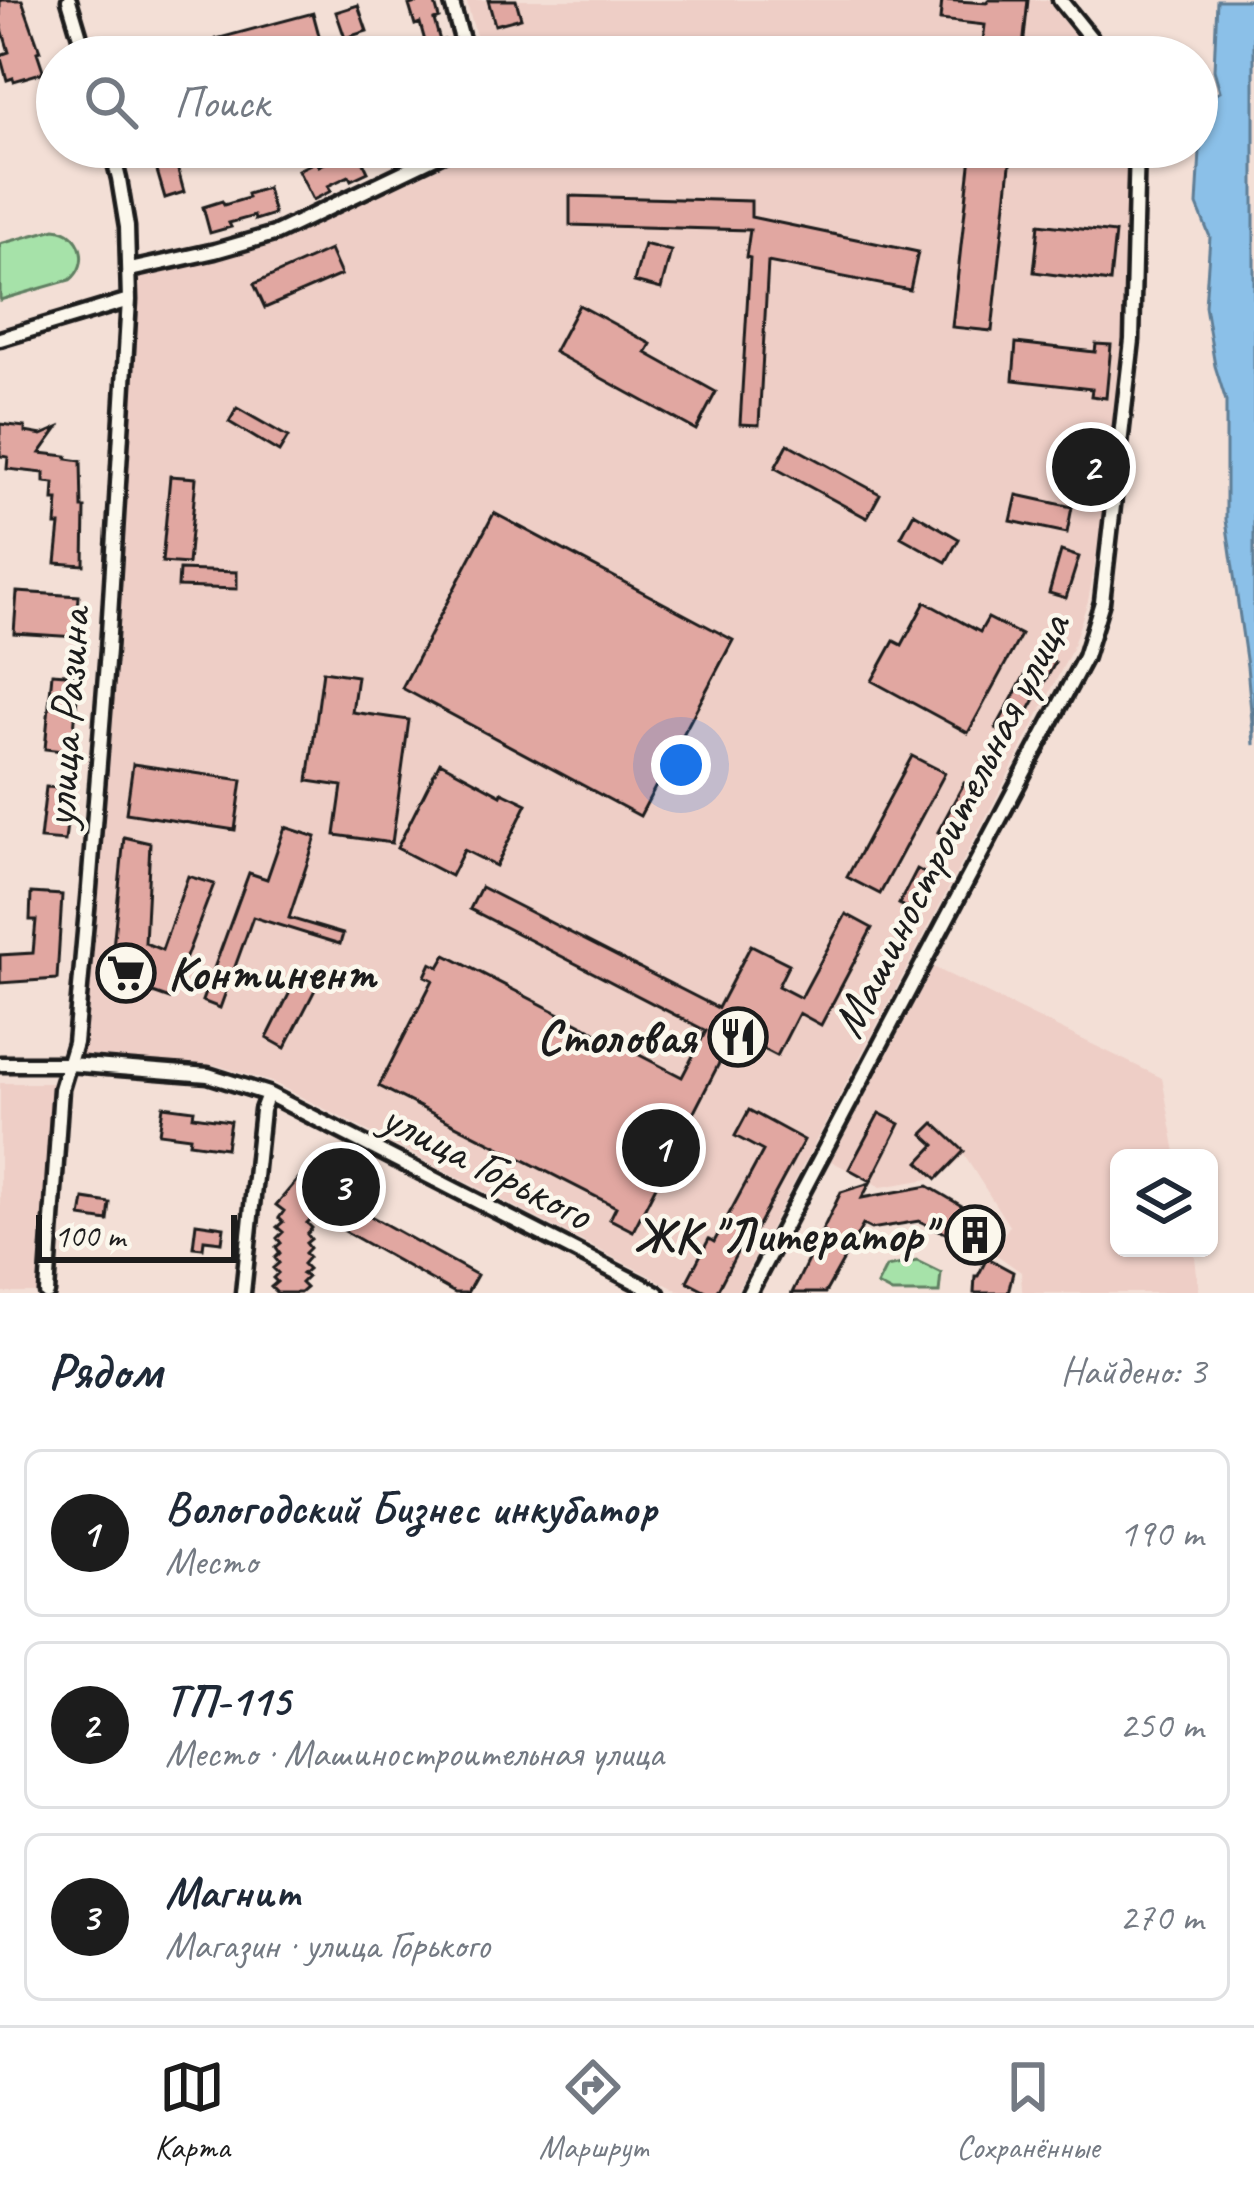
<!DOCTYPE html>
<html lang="ru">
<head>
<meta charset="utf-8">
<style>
	:root { --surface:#fff; --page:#f6f6f7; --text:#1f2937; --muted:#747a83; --line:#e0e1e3; --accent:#1c1c1c }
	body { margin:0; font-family:Caveat,sans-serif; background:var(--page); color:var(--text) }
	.controls { position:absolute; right:36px; bottom:36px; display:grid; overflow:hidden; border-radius:18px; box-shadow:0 3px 9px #0004 }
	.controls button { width:108px; height:108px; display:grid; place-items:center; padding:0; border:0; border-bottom:3px solid var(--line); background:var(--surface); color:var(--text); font:60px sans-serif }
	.scale { position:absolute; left:36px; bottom:30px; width:201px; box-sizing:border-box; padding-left:12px; border:6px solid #1c1c1c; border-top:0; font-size:33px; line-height:42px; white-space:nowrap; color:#1c1c1c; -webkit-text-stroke:9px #fbf7ec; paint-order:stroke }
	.you { position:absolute; left:681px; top:765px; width:42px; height:42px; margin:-30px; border:9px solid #fff; border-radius:50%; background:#1a73e8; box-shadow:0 0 0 18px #1a73e833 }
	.badge { display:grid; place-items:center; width:78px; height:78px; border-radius:50%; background:var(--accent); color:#fff; font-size:39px; font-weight:700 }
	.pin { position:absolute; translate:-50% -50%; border:6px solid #fff; box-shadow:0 3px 12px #0006 }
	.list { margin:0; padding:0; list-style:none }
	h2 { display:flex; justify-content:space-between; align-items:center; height:156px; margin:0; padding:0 48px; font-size:51px }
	h2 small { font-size:39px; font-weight:400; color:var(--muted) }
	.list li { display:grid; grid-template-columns:78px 1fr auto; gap:36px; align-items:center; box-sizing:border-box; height:168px; margin:0 24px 24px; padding:0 24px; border:3px solid var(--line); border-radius:18px }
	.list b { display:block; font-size:45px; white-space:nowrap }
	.list p { margin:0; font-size:39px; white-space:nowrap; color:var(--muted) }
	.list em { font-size:39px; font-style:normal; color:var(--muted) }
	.icon { flex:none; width:66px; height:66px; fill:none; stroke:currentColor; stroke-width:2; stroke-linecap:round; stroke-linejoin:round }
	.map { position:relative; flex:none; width:1254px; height:1293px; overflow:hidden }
	.search { position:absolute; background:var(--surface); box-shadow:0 3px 9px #0004; left:36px; right:36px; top:36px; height:132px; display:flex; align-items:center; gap:30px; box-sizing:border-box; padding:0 42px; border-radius:66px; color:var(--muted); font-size:45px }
	.sheet { height:732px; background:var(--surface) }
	nav { display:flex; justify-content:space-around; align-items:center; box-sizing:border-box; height:168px; border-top:3px solid var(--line); background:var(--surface); font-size:33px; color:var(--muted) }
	nav a { display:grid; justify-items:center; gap:6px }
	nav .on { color:var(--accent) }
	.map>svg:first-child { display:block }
	.built { fill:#eecec6 }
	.green { fill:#a6e2a9; stroke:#617f62; stroke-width:3 }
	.water { fill:#8bc0e8; stroke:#5f7e96; stroke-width:3 }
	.building { fill:#e1a7a1; stroke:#1c1c1c; stroke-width:3 }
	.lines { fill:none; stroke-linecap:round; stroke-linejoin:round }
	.minor-casing { stroke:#1c1c1c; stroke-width:21 }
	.minor { stroke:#fbf7ec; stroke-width:12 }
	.labels { text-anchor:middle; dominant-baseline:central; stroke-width:9; stroke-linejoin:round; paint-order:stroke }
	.street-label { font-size:48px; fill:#1c1c1c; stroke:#fbf7ec }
	.poi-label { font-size:48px; font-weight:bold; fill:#1c1c1c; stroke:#fbf7ec; text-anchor:end }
</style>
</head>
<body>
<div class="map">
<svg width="1254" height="1293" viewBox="0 0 1254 1293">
	<rect width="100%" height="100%" fill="#f3dfd6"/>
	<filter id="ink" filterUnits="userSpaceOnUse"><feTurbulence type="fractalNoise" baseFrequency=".00833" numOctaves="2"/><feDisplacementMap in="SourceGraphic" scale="24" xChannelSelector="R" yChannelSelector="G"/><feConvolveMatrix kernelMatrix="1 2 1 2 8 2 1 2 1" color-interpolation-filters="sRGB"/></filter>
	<g filter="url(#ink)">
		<path class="built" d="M466,0H1050L1097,57H482Z
			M482,147H1129L1123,341L1104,516L1088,601L1071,651L1004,783L736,1293H683L274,1083L215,1065L82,1058L97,877L140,277L218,258L281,239Z
			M933,967L1162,1078L1177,1158H1119V1248H1194L1199,1293H1025L1022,1291L1021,1272L994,1253L1009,1226L964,1155L941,1177L881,1187L831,1161Z
			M0,1083H55L42,1293H0Z"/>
		<path class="green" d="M55,229C82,231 91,264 70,280L0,300V244Z
			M917,1261L941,1273L939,1293H892L877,1285L886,1267Z"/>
		<path class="water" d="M1217,0H1254V745L1247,666L1226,520V401L1215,366L1205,306L1210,237L1197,205L1203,99L1220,91L1214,70Z"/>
		<path class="building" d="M0,0H22L40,51L37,52L43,70L41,73L14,81L13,78L7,80L0,55L9,52L0,22Z
			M427,0H434L439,18L434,20L440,41L444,40L449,57H423L420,46L426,45L420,23L415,25L409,5Z
			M488,0H516L521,18L495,25Z
			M942,0L987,3L988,0H1028L1022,57H981L985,25L940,20Z
			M358,5L367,31L345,38L336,12Z
			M313,13L320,39L255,57H221L216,39Z
			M347,147H356L368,172L351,180L349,176L328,186L331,191L313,200L298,170L317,161L319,166L337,157L335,153Z
			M972,147H1012L992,331L952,327Z
			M172,148L184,192L165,198L152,154Z
			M267,188L274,214L255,220L254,216L229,223L231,227L210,233L203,207L222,201L224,205L248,198L247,194Z
			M570,196L751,201V217L918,252L910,290L768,262L759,425L740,424L750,258L746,257L750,230L570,225Z
			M1039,224L1115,233L1110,282L1034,272Z
			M644,244L671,251L661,289L634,282Z
			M330,250L341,275L265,308L254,284Z
			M579,305L651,344L646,353L716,392L696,430L554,352Z
			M1016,343L1095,352L1096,344L1111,345L1106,398L1091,396L1092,389L1013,380Z
			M237,408L288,437L279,452L229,422Z
			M0,424L25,427V432L42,435L58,428L40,453L67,456V459L81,461L82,508H85L84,565L56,563L60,525H56L58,500H53L54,483L44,482V473L7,469L8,457L0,456Z
			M788,444L880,494L867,518L775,468Z
			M170,476L196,478L188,564L162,562Z
			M1017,495L1072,507L1067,533L1011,521Z
			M494,513L733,640L640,816L402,688Z
			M914,513L959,539L946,562L901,537Z
			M1061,551L1079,557L1066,598L1049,593Z
			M179,570L237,572V589L178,587Z
			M17,592L79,596L76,637L14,633Z
			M925,602L980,632L988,618L1021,635L968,733L872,681L894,641L902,645Z
			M1037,653L1055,663L1014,737L996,728Z
			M323,671L357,676L352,712L409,720L392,843L335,835L342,786L308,781Z
			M52,673L79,675L72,752L45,749Z
			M912,756L945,773L880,894L847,877Z
			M440,762L501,795L502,792L527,804L496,866L464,850L451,876L397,848Z
			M133,764L242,780L235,830L126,813Z
			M964,783L981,792L955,841L938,832Z
			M46,787L71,789L65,841L40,839Z
			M285,827L316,837L289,918L343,934L340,944L253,917L220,1008L202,1001L249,873L267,879Z
			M124,837L150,843L145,943L162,950L188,876L214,884L170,999L110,978Z
			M917,869L935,879L917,913L899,904Z
			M481,887L718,1008L751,945L789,964L778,986L801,998L846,914L872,928L821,1025L799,1013L777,1056L734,1034L633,1231L610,1219L616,1207L379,1086L433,980L425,976L431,963L439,967L446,955L682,1077L706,1031L470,909Z
			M31,893L62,895L57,979L0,983V955L33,953L36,920H30Z
			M300,972L319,982L285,1048L267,1038Z
			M163,1106L194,1110L193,1116L230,1121L226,1148L189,1143L190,1137L159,1133Z
			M749,1110L804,1140L749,1242L744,1239L716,1293H710L687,1281L709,1239L714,1242L763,1151L735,1136Z
			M879,1113L900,1124L871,1181L849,1169Z
			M934,1123L964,1151L937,1179L919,1162L935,1145L923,1134Z
			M310,1165L356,1189L347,1203L477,1275L467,1293H455L341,1229L348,1215L322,1202L309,1213L312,1218L307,1223L312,1228L307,1234L311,1239L306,1243L310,1248L305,1253L309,1257L303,1264L308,1269L302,1274L307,1277L301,1283L306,1288L300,1293H277L271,1287L277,1282L273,1278L278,1273L273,1268L279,1263L275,1258L280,1253L276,1247L281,1243L277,1238L283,1232L277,1227L283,1222L279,1218L284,1211L276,1205Z
			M870,1183L862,1198L928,1186L1001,1229L989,1253L919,1221L871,1229L863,1225L825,1293H792L841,1192Z
			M84,1199L110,1203L108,1221L81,1217Z
			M196,1223L224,1227L222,1242L204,1240L203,1248L193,1247Z
			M987,1258L1013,1272L1008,1293H974L975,1276H978Z"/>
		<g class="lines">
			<defs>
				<path id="minor" d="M69,0L86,57
					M451,0L467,57
					M1060,0L1106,57
					M130,270L215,251L274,234L456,147
					M0,339L129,300
					M0,1064H69L208,1075L268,1094L657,1293
					M47,1293L61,1089L75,1043L89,888L108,650L129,300L127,227L119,179L111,147
					M243,1293L262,1110L268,1094
					M749,1293L1085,657L1102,602L1132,340L1137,147"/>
			</defs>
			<use href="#minor" class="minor-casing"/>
			<use href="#minor" class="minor"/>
		</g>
	</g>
	<defs>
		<symbol id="supermarket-ring" viewBox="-11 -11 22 22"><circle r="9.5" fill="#fbf7ec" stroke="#1c1c1c" stroke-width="1.5"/><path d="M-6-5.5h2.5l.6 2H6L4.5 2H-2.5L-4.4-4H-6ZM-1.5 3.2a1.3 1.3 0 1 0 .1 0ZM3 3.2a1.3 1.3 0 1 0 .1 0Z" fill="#1c1c1c"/></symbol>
		<symbol id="restaurant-ring" viewBox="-11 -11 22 22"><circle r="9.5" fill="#fbf7ec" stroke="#1c1c1c" stroke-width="1.5"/><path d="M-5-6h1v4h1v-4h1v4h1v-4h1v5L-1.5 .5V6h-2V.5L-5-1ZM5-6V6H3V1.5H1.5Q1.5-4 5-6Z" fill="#1c1c1c"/></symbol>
		<symbol id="building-ring" viewBox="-11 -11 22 22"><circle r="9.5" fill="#fbf7ec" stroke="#1c1c1c" stroke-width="1.5"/><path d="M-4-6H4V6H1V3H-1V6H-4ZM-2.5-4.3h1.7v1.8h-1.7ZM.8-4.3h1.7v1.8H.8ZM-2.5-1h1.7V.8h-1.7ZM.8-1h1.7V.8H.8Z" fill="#1c1c1c"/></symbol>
	</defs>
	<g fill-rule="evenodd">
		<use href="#supermarket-ring" x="93" y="940" width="66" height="66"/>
		<use href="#restaurant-ring" x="705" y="1004" width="66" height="66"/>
		<use href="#building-ring" x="942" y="1202" width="66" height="66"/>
	</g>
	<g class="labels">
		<g class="street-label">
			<text transform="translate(66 718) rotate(-86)">улица Разина</text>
			<text transform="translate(950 825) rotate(-63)">Машиностроительная улица</text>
			<text transform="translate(487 1165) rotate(27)">улица Горького</text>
		</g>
		<g class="poi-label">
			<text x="168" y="973" text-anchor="start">Континент</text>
			<text x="696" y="1037">Столовая</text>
			<text x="933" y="1235">ЖК "Литератор"</text>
		</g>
	</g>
</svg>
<div class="controls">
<button><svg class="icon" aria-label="layers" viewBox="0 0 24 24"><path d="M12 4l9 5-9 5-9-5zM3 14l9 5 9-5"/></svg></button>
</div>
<div class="scale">100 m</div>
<div class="you"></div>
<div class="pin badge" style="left:661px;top:1148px">1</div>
<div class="pin badge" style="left:1091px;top:467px">2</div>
<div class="pin badge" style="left:341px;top:1187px">3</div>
<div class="search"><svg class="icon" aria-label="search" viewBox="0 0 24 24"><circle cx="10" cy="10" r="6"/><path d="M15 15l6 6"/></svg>Поиск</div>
</div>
<section class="sheet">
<h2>Рядом<small>Найдено: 3</small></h2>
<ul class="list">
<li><span class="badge">1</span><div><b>Вологодский Бизнес инкубатор</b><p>Место</p></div><em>190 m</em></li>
<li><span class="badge">2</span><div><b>ТП-115</b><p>Место · Машиностроительная улица</p></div><em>250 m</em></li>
<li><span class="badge">3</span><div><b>Магнит</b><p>Магазин · улица Горького</p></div><em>270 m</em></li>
</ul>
</section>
<nav>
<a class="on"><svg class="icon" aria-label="map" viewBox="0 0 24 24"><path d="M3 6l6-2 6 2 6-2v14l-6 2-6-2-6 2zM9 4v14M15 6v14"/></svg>Карта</a>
<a><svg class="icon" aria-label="directions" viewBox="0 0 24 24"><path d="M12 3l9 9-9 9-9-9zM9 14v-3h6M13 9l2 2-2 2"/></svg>Маршрут</a>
<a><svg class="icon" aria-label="saved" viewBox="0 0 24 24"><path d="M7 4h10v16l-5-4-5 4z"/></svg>Сохранённые</a>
</nav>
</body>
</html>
